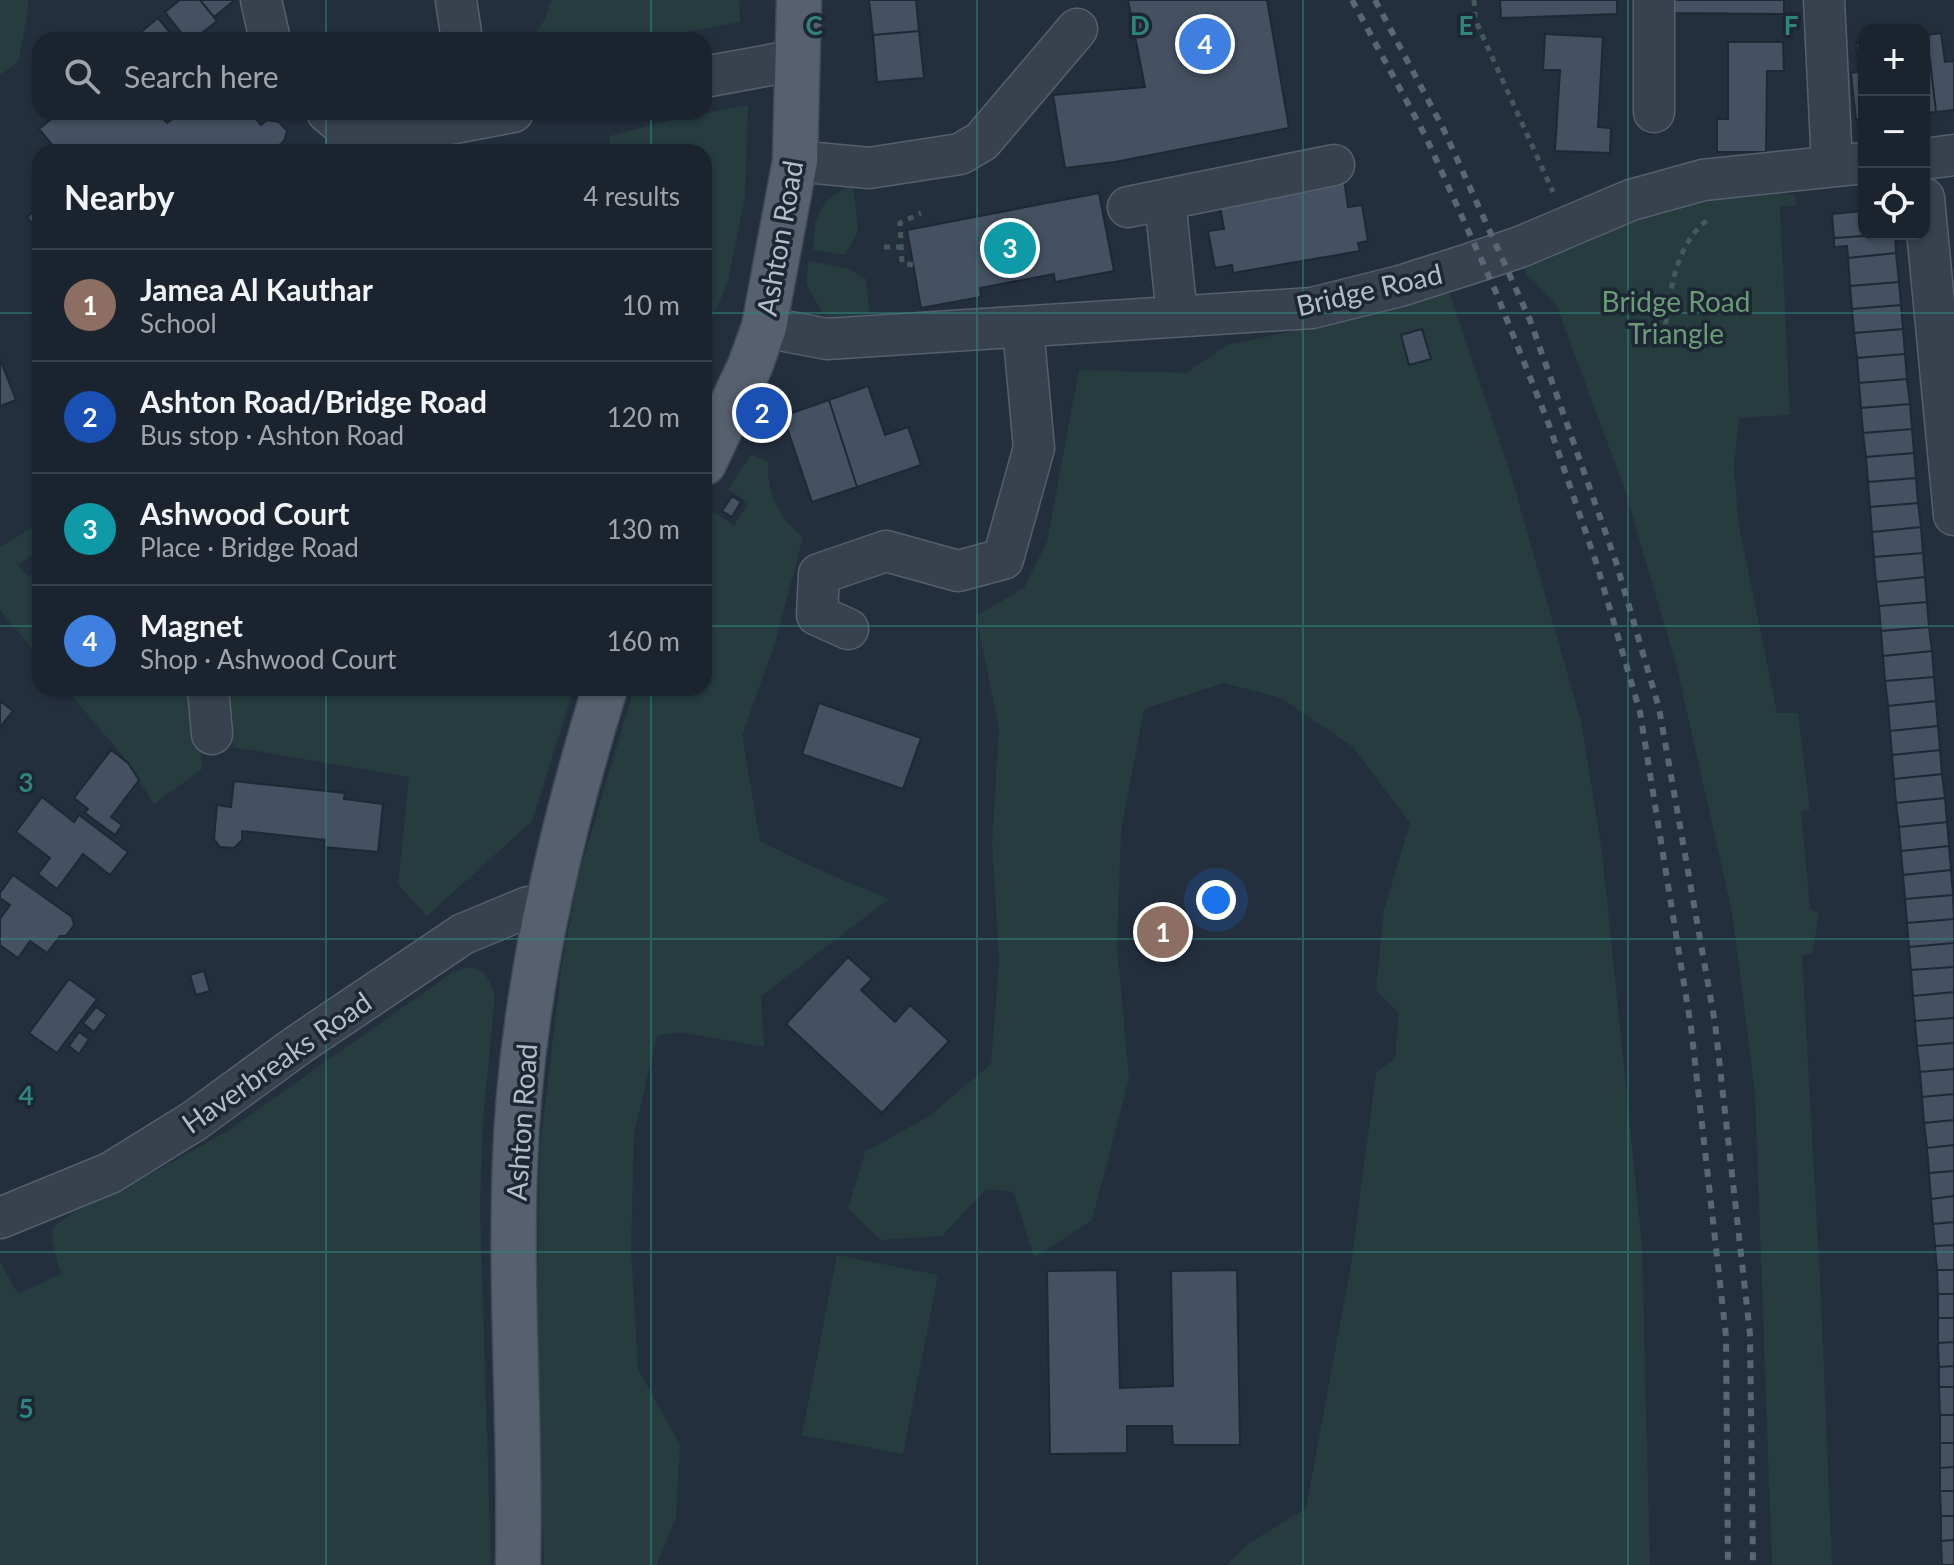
<!DOCTYPE html>
<html lang="en">
<head>
<meta charset="utf-8">
<style>
	:root { --surface:#1b232e; --page:#242b36; --text:#f1f3f6; --muted:#a0a4aa; --line:#39404a; --accent:#b45309 }
	body { margin:0; font-family:Lato,sans-serif; background:var(--page); color:var(--text) }
	.controls { position:absolute; right:24px; top:24px; display:grid; overflow:hidden; border-radius:16px; box-shadow:0 2px 6px #0004 }
	.controls button { width:72px; height:72px; display:grid; place-items:center; padding:0; border:0; border-bottom:2px solid var(--line); background:var(--surface); color:var(--text); font:40px sans-serif }
	.you { position:absolute; left:1216px; top:900px; width:28px; height:28px; margin:-20px; border:6px solid #fff; border-radius:50%; background:#1a73e8; box-shadow:0 0 0 12px #1a73e833 }
	.badge { display:grid; place-items:center; width:52px; height:52px; border-radius:50%; background:var(--accent); color:#fff; font-size:26px; font-weight:700 }
	.pin { position:absolute; translate:-50% -50%; border:4px solid #fff; box-shadow:0 2px 8px #0006 }
	.list { margin:0; padding:0; list-style:none }
	h2 { display:flex; justify-content:space-between; align-items:center; height:104px; margin:0; padding:0 32px; font-size:34px }
	h2 small { font-size:26px; font-weight:400; color:var(--muted) }
	.list li { display:grid; grid-template-columns:52px 1fr auto; gap:24px; align-items:center; box-sizing:border-box; height:112px; padding:0 32px; border-top:2px solid var(--line) }
	.list b { display:block; font-size:30px; white-space:nowrap }
	.list p { margin:0; font-size:26px; white-space:nowrap; color:var(--muted) }
	.list em { font-size:26px; font-style:normal; color:var(--muted) }
	.icon { flex:none; width:44px; height:44px; fill:none; stroke:currentColor; stroke-width:2; stroke-linecap:round; stroke-linejoin:round }
	.map { position:relative; flex:none; width:1954px; height:1565px; overflow:hidden }
	.search { position:absolute; background:var(--surface); box-shadow:0 2px 6px #0004; left:32px; top:32px; width:680px; height:88px; display:flex; align-items:center; gap:20px; box-sizing:border-box; padding:0 28px; border-radius:24px; color:var(--muted); font-size:30px }
	.panel { position:absolute; background:var(--surface); box-shadow:0 2px 6px #0004; left:32px; top:144px; width:680px; height:552px; border-radius:24px }
	.map>svg:first-child { display:block }
	.green { fill:#263c3f }
	.building { fill:#455162; stroke:#1f2835; stroke-width:2 }
	.lines { fill:none; stroke-linecap:round; stroke-linejoin:round }
	.minor-casing { stroke:#565f6c; stroke-width:43 }
	.major-casing { stroke:#414a57; stroke-width:47 }
	.path { stroke:#44595c; stroke-width:5; stroke-dasharray:6 6; stroke-linecap:butt }
	.minor { stroke:#38414e; stroke-width:40 }
	.major { stroke:#56606e; stroke-width:44 }
	.rail { stroke:#5a6575; stroke-width:6; stroke-dasharray:8 8; stroke-linecap:butt }
	.grid { fill:none; stroke:#308480; stroke-width:2; stroke-opacity:0.55 }
	.labels { text-anchor:middle; dominant-baseline:central; stroke-width:7; stroke-linejoin:round; paint-order:stroke }
	.street-label { font-size:28px; fill:#b4bcc9; stroke:#1d2633 }
	.park-label { font-size:28px; fill:#6b9a76; stroke:#1d2633 }
	.grid-label { font-size:26px; text-anchor:middle; font-weight:bold; fill:#308480; stroke:#1d2633; stroke-width:7; stroke-linejoin:round; paint-order:stroke }
</style>
</head>
<body>
<div class="map">
<svg width="1954" height="1565" viewBox="0 0 1954 1565">
	<rect width="100%" height="100%" fill="#242f3e"/>
	<path class="green" d="M0,0H28L27,17L18,62L0,75Z
		M551,0H739L740,22L642,40H531L545,19Z
		M748,105L745,196L728,281L704,339V152H609L610,136L671,120Z
		M853,185L858,231L845,255L813,250C815,213 819,200 853,185Z
		M1770,193L1795,195L1796,205L1780,207L1790,415L1739,418L1734,467L1738,520L1777,713H1798L1810,810L1801,811L1810,909L1819,913L1812,954L1802,955L1821,1298L1832,1565H1772L1755,1093L1732,912L1677,668L1625,490L1556,304L1527,276L1522,264L1680,197Z
		M809,261L847,268L866,279L871,328L846,329L824,315L806,284Z
		M1448,289L1510,472L1581,721L1602,852L1642,1244L1650,1565H1227L1246,1545L1306,1508L1351,1265L1376,1073L1395,1058L1399,1013L1376,990L1384,910L1410,823L1353,747L1281,698L1224,683L1144,709L1121,831L1117,945L1129,1079L1092,1220L1034,1258L1014,1192L986,1189L942,1236L881,1240L848,1209L865,1152L929,1116L991,1064L999,961L992,842L999,728L976,616L1024,588L1047,542L1079,370L1186,373L1227,345L1374,314Z
		M751,455L768,462C767,494 778,517 803,537L776,640L742,735L760,841L817,869L889,899L761,996L764,1047L680,1032L657,1036L634,1134L631,1248L638,1369L680,1445L676,1517L657,1565H544L536,1374L540,1147L562,963L579,874L634,688H704V529L713,512L734,525L749,503L728,489Z
		M40,523V549L18,565L28,577L40,569V658L0,610V547Z
		M65,688H197L202,769L154,804L123,756Z
		M228,688H574L532,821L427,916L398,884L409,777L233,747Z
		M468,967C486,970 489,979 495,995L483,1120L480,1209L491,1565H0V1262L18,1294L61,1274L52,1241L54,1226L77,1210L152,1173L226,1132L453,972Z
		M837,1255L938,1275L903,1454L802,1435Z"/>
	<path class="building" d="M180,0H200L217,21L193,40H187L165,12Z
		M200,0H235L214,17Z
		M869,0H916L919,31L873,35Z
		M1128,0H1267L1289,128L1115,162L1065,168L1053,95L1145,87Z
		M1500,0H1617V14L1501,18Z
		M1673,0H1784V14L1672,13Z
		M158,18L176,40H148L141,32Z
		M919,31L924,78L877,82L873,35Z
		M1941,33L1945,62L1954,61V110L1936,112L1927,35Z
		M1545,34L1603,37L1598,127L1611,128L1610,153L1555,151L1560,70H1543Z
		M1924,35H1927L1936,112L1924,113Z
		M1728,42H1783L1784,71H1767L1766,152H1717V119H1728Z
		M1864,42V119L1856,120L1851,73L1859,72L1856,43Z
		M60,112H157L167,123L175,117L171,112H250L261,125L267,120L279,122L287,131L284,141L278,146L282,152H58L39,129Z
		M1344,179L1348,207L1362,205L1368,241L1358,243L1360,251L1233,273L1232,265L1215,268L1208,231L1224,229L1219,200Z
		M1099,193L1114,271L1055,282L1054,274L980,288L981,297L921,308L907,230Z
		M40,207V233L27,217Z
		M1864,211V234H1889L1834,238L1832,214Z
		M1895,234L1896,253L1848,258L1847,246L1834,247V238Z
		M1896,253L1899,282L1850,286L1848,258Z
		M1899,282L1901,305L1852,309L1850,286Z
		M1901,305L1903,329L1854,333L1852,309Z
		M1422,329L1431,359L1409,365L1401,335Z
		M1903,329L1905,354L1857,358L1854,333Z
		M1905,354L1907,379L1859,383L1857,358Z
		M0,359L16,400L0,406Z
		M1907,379L1910,404L1861,408L1859,383Z
		M868,386L885,435L908,427L921,465L857,487L829,400Z
		M829,400L857,487L812,502L783,416Z
		M1910,404L1912,429L1863,433L1861,408Z
		M1912,429L1914,453L1866,457L1863,433Z
		M1914,453L1916,478L1868,482L1866,457Z
		M1916,478L1918,503L1870,507L1868,482Z
		M732,496L741,502L732,517L722,511Z
		M1918,503L1921,527L1872,532L1870,507Z
		M1921,527L1923,553L1874,557L1872,532Z
		M1923,553L1925,577L1876,582L1874,557Z
		M1925,577L1927,602L1879,606L1876,582Z
		M1927,602L1929,627L1881,631L1879,606Z
		M1929,627L1932,651L1883,656L1881,631Z
		M1932,651L1934,677L1885,681L1883,656Z
		M1934,677L1936,701L1888,706L1885,681Z
		M0,701L13,711L0,727Z
		M1936,701L1938,726L1890,731L1888,706Z
		M819,703L921,738L903,789L802,754Z
		M1938,726L1940,750L1892,755L1890,731Z
		M111,750L128,763L139,780L111,817L122,825L115,835L85,813L88,809L74,798Z
		M1940,750L1942,774L1894,779L1892,755Z
		M1942,774L1945,798L1896,803L1894,779Z
		M234,781L345,793L344,799L383,804L378,852L324,847L325,840L242,831V840L234,848L220,847L214,839L217,805L231,807Z
		M42,797L74,822L79,815L128,852L110,875L83,854L57,889L38,874L50,858L16,832Z
		M1945,798L1947,822L1899,827L1896,803Z
		M1947,822L1949,846L1901,851L1899,827Z
		M1949,846L1951,870L1903,875L1901,851Z
		M1951,870L1953,895L1905,899L1903,875Z
		M13,875L72,917L74,925L66,936H60L47,953L30,941L18,958L0,945V919L10,905L0,898V893Z
		M1953,895L1954,919L1907,923L1905,899Z
		M1954,919V943L1909,947L1907,923Z
		M1954,943V967L1911,970L1909,947Z
		M848,957L872,979L861,990L895,1022L910,1005L949,1041L882,1113L786,1024Z
		M1954,967V992L1913,996L1911,970Z
		M204,971L210,991L196,995L190,975Z
		M69,979L97,999L57,1053L29,1033Z
		M1954,992V1018L1915,1021L1913,996Z
		M96,1007L107,1015L94,1032L83,1023Z
		M1954,1018V1043L1917,1046L1915,1021Z
		M79,1032L89,1039L79,1054L69,1046Z
		M1954,1043V1069L1920,1072L1917,1046Z
		M1954,1069V1094L1922,1097L1920,1072Z
		M1954,1094V1120L1924,1123L1922,1097Z
		M1954,1120V1145L1927,1148L1924,1123Z
		M1954,1145V1171L1929,1173L1927,1148Z
		M1954,1171V1196L1931,1199L1929,1173Z
		M1954,1196V1222L1933,1224L1931,1199Z
		M1954,1222V1245L1935,1246L1933,1224Z
		M1954,1245V1270H1937L1935,1246Z
		M1117,1270L1120,1388L1173,1386L1171,1271L1237,1270L1240,1445H1173L1172,1426H1127V1453L1050,1454L1047,1271Z
		M1937,1270H1954V1294H1938Z
		M1938,1294H1954V1318H1938Z
		M1938,1318H1954V1342L1938,1343Z
		M1954,1342V1366L1939,1367L1938,1343Z
		M1954,1366V1387H1939V1367Z
		M1939,1387H1954V1415H1940Z
		M1940,1415H1954V1443H1940Z
		M1940,1443H1954V1467L1940,1468Z
		M1954,1467V1491H1940V1468Z
		M1940,1491H1954V1516H1941Z
		M1941,1516H1954V1540L1941,1541Z
		M1954,1540V1565H1942L1941,1541Z"/>
	<g class="lines">
		<defs>
			<path id="minor" d="M261,0L270,40
				M456,0L462,40
				M1654,0V112
				M1824,0L1832,165
				M704,77L797,60
				M327,112L346,128L348,152
				M347,143L513,112
				M1924,159L1954,155
				M795,161L869,168L960,154L982,141L1077,29
				M1924,198L1954,515
				M1165,200L1177,316
				M1128,207L1334,165
				M764,327L827,339L1312,308L1400,286L1466,265L1520,247L1631,200L1703,180L1864,163
				M848,629L817,615L819,574L886,551L958,571L1003,559L1034,448L1023,328
				M208,688L212,734
				M0,1218L110,1173L194,1121L298,1045L463,934L528,907L549,910"/>
			<path id="major" d="M704,463L750,366L764,327L795,161L799,0
				M518,1565C521,1431 510,1298 515,1164C520,1005 558,839 605,688"/>
		</defs>
		<use href="#minor" class="minor-casing"/>
		<use href="#major" class="major-casing"/>
		<path class="path" d="M1474,0L1475,19L1553,192
			M884,247H901
			M913,265L902,263L900,223L921,213
			M1664,336C1670,295 1673,248 1707,220"/>
		<use href="#minor" class="minor"/>
		<use href="#major" class="major"/>
		<path class="rail" d="M1352,0L1426,137L1495,290L1548,422L1597,565L1640,712L1691,1027L1726,1336L1728,1565
			M1375,0L1443,128L1530,320L1616,562L1659,708L1715,1023L1750,1334L1753,1565"/>
	</g>
	<path class="grid" d="M326,0V40M651,0V40M977,0V1565M1303,0V1565M1628,0V1565M326,112V152M651,112V152M0,313H40M704,313H1954M0,626H40M704,626H1954M326,688V1565M651,688V1565M0,939H1954M0,1252H1954"/>
	<g class="labels">
		<g class="street-label">
			<text transform="translate(779 238) rotate(-80)">Ashton Road</text>
			<text transform="translate(1369 289) rotate(-13)">Bridge Road</text>
			<text transform="translate(276 1062) rotate(-35)">Haverbreaks Road</text>
			<text transform="translate(521 1122) rotate(-86)">Ashton Road</text>
		</g>
		<g class="park-label">
			<text x="1676" y="301">Bridge Road<tspan x="1676" dy="32">Triangle</tspan></text>
		</g>
	</g>
	<g class="grid-label">
		<text x="814" y="35">C</text>
		<text x="1140" y="35">D</text>
		<text x="1466" y="35">E</text>
		<text x="1791" y="35">F</text>
		<text x="26" y="792">3</text>
		<text x="26" y="1105">4</text>
		<text x="26" y="1418">5</text>
	</g>
</svg>
<div class="controls">
<button>+</button>
<button>−</button>
<button><svg class="icon" aria-label="locate" viewBox="0 0 24 24"><circle cx="12" cy="12" r="6"/><path d="M12 2v4M12 18v4M2 12h4M18 12h4"/></svg></button>
</div>
<div class="you"></div>
<div class="pin badge" style="left:1163px;top:932px;background:#8d6e63">1</div>
<div class="pin badge" style="left:762px;top:413px;background:#1a4fb4">2</div>
<div class="pin badge" style="left:1010px;top:248px;background:#0f9aa8">3</div>
<div class="pin badge" style="left:1205px;top:44px;background:#3f7fe0">4</div>
<div class="search"><svg class="icon" aria-label="search" viewBox="0 0 24 24"><circle cx="10" cy="10" r="6"/><path d="M15 15l6 6"/></svg>Search here</div>
<section class="panel">
<h2>Nearby<small>4 results</small></h2>
<ul class="list">
<li><span class="badge" style="background:#8d6e63">1</span><div><b>Jamea Al Kauthar</b><p>School</p></div><em>10 m</em></li>
<li><span class="badge" style="background:#1a4fb4">2</span><div><b>Ashton Road/Bridge Road</b><p>Bus stop · Ashton Road</p></div><em>120 m</em></li>
<li><span class="badge" style="background:#0f9aa8">3</span><div><b>Ashwood Court</b><p>Place · Bridge Road</p></div><em>130 m</em></li>
<li><span class="badge" style="background:#3f7fe0">4</span><div><b>Magnet</b><p>Shop · Ashwood Court</p></div><em>160 m</em></li>
</ul>
</section>
</div>
</body>
</html>
